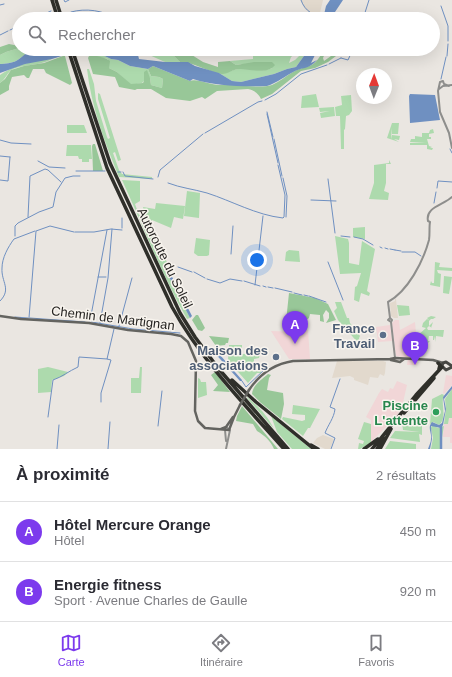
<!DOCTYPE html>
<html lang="fr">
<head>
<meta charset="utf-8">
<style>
	:root { --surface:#fff; --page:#f7f7f7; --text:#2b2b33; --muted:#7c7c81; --line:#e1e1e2; --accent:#7c3aed }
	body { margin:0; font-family:Arial,sans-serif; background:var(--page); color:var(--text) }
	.compass { position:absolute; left:356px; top:68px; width:36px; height:36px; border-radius:50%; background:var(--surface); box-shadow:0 4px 16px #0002; rotate:1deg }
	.you { position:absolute; left:257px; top:260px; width:14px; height:14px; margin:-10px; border:3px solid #fff; border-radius:50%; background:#1a73e8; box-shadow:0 0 0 6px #1a73e833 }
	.badge { display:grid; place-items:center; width:26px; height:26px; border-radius:50%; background:var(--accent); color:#fff; font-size:13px; font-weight:700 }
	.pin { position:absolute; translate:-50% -33px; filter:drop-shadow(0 1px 2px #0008) }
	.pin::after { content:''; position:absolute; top:21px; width:14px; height:12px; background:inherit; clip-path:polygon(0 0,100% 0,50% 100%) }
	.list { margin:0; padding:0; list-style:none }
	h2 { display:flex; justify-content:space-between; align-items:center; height:52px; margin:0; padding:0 16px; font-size:17px }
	h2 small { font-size:13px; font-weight:400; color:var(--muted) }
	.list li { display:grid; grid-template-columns:26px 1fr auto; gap:12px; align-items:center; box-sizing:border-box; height:60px; padding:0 16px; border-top:1px solid var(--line) }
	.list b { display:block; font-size:15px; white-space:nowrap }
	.list p { margin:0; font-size:13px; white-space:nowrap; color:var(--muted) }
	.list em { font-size:13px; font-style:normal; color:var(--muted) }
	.icon { flex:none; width:22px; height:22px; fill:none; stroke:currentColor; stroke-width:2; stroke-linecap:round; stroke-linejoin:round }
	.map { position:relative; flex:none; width:452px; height:449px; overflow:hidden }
	.search { position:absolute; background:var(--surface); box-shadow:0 4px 16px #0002; left:12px; right:12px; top:12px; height:44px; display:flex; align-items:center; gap:10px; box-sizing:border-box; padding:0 14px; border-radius:22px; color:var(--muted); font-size:15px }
	.sheet { height:172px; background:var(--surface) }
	nav { display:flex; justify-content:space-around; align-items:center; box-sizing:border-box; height:56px; border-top:1px solid var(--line); background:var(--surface); font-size:11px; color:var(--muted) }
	nav a { display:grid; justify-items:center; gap:2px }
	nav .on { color:var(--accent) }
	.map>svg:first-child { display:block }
	.commercial { fill:#f1d6d7 }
	.built { fill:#e2d9cd }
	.green { fill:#addaad }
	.forest { fill:#98c798 }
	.water { fill:#6f90c1 }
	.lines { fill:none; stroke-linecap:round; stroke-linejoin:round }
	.stream { stroke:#6f90c1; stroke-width:1 }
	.river { stroke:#6f90c1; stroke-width:2.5 }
	.tertiary { stroke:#8e8e8c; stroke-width:2 }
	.secondary { stroke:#646460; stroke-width:2.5 }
	.primary { stroke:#474743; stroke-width:3 }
	.motorway { stroke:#2f2f2a; stroke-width:3.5 }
	.secondary-bridge { stroke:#646460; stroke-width:2.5 }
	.service-dot { fill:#5c6f8a; stroke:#f8f4ee; stroke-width:1.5 }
	.leisure-dot { fill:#2e9e5b; stroke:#f8f4ee; stroke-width:1.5 }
	.labels { text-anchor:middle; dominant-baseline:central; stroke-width:3; stroke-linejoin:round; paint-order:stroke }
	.street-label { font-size:13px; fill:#252321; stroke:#f8f4ee }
	.service-label { font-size:13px; font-weight:bold; fill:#4e5e75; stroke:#f8f4ee; text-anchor:end }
	.leisure-label { font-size:13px; font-weight:bold; fill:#27864d; stroke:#f8f4ee; text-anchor:end }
</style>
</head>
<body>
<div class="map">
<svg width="452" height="449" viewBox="0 0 452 449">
	<rect width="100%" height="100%" fill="#eae6e1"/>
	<path class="commercial" d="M395,320H399L400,330L415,322L416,333L414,347L417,348V365H407L408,358L396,356L392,323Z
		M390,325L392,341L378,342L376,327Z
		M308,330L310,359H289L271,331L299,332Z
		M446,375L452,376V385L444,394L443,393Z
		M397,381L407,385L402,407L396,417L371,442V420L366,417L379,393L382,389L388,392L390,388L393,389Z
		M449,418H452V443H450V437H443L444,424H448Z"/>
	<path class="built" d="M300,0H323L319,17L311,14L305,9Z
		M395,299H396L398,318H394L391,316L390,303L395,301Z
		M337,361H383L386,362L385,373L384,376L380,374L378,378L370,377L368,385L354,380V378L350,376L332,378Z
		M323,435L334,439L330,449H325L313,443L317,438Z"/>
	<path class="green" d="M19,48L35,49C27,52 23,57 16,61C12,63 5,64 0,64V55L6,52Z
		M142,49L171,53L180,62H165L147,54Z
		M287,49H302L291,57L289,63L295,60L306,49H309L296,67L287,69L274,74L241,82L232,81L219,73C226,74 231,70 238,69C249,68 261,73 272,68L242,64L236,65L230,61L253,59V54L278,53L287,50Z
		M92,50L111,59L118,60L130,66L148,69L151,76L159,77L163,79L162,88L151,85L150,78L145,76L144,81L142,83L131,85L117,72L109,68L108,59L93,56H83V52Z
		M52,59C40,66 25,64 13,69C7,72 6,79 0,83V75C14,65 35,60 52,59Z
		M87,69H89L94,84L96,101L107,137L108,139L110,138L98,99V93L100,94L121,160L118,161L115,152L113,153L119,170L122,174L152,177V179L119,177C105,143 91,106 87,69Z
		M316,94L319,107L301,108L302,96Z
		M351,95L352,111L349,115L346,116L345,129L344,130V149H341L340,116H336L335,107L342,105L341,96Z
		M334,107L335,116L321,118L320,113L330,111L320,112L319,108Z
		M392,123H399L398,134H392V128L391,138V139L392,135L400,136L399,140L394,139L399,142L387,138Z
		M67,125H84L87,133H67Z
		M433,129L434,133L429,134V137H431V139H427L429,146L432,147L430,148H433L432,150L427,149V145H410V143H426L410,142L411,139H415V136L422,137V133H429L430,130Z
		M67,145H91L92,159H89V162H82V159H79L78,156H66Z
		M389,160L391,164H386V183L384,191L389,193L388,200L369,199L374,183V165L389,163Z
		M122,180L140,181V201L135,204L139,215H142L168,264L164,266L165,269L190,318L187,319C162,275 143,226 122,180Z
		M187,191L200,193L199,218L184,216Z
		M156,203L185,206L183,219L174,217L171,228L152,220L148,224L145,216L143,207L155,209Z
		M365,227V239L353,237V228Z
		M335,236L348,239L349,243V263L359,265L362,241L375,249L367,291L370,293L369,296L361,293L359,302L354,300L355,287L357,286L361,273L340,274Z
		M196,238L210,240L209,255L207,256H198L194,253Z
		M289,250L299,251L300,262L285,261L286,252Z
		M435,262L440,263L439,267L452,268V271L437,270L438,273L441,274L440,287L430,285L431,281L432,283H434Z
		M444,276L452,277L449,294L443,293Z
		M335,302H341L347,318H349L350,323L360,336L359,338L360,345L338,320L334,311L337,308Z
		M397,305L409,306L410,315L399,316Z
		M431,316L436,317L433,319H431L429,321V326L433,322L431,328H432L429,326L427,328L428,330H444L443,337L436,336L435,342V336L434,340H433V336H429L428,341H430L428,343V349L419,346L418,335L426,328L422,327L423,323L427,319L429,320L427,318Z
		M229,345H242V354L260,353L259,358L254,359V363H260L261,373H257L248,383L231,364L251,363H231L228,360Z
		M48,367L68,372L64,376L52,380L51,392L38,393V369Z
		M140,367H142L141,393H131V378H139Z
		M198,378L200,379L201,382H206L207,395L198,398Z
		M452,389V418H449L448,424H444L446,409L445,399Z
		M442,394L444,395C440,404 448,417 439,425L433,422L430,424L432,399Z
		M247,397C259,407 267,415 274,429L247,398Z
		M293,405L320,409L310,428H308L303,436L282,419L283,417L302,421L305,420V415L292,414Z
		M271,416L311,449H292L277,432Z
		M364,422L371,424V443L360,449H358L359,443L363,444L364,441L358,439Z
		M402,422L422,423V435L419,434L420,442L390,438L395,431L420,432L403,430Z
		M432,425L438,428L444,426L440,449H431L433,438L431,428Z
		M390,441L416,444V449H385Z"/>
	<path class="forest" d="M9,44L19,46V48L6,52L0,55V47Z
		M147,49L184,50L203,62L218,67V62L230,61L236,65L254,62H272L275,65C268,75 249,69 240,69C233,69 228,74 222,74C207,72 194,62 180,62L171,53L154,52Z
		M324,49H327L323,58L324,61L331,56L340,53L328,62L315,68L301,71L272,94L261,99C259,94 254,90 248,89L217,91L205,99L202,97L190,101L166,98L151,89H137L135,90L119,87L115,77L93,74L88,58L89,56C95,55 105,57 110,61L109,68L117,72L131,84L143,83L144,81V72L147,70L150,78L151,85L162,88L163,79L159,77L151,76L148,69L153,66L190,81C196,78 211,85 219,85C225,85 231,84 238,85C248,86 262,88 272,85C279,82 286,76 293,72C310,63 313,71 324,49Z
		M63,56H65L72,83L70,85L46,73L44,69H33L29,78H27L24,75L12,77L9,86V90L0,95V83L5,79L11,70L24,66L44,63Z
		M93,144H95L103,171H93L92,146Z
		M289,293L315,298L328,304L336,320L326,323L329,318V313L326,310L323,315L324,322L320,321V315L310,314L309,318L305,321L291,320V331H285Z
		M196,315H198L205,328L202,331L198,330L192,320Z
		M209,336L229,338L228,343H226L225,345L216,346Z
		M215,372L230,392L213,391L218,385L211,375Z
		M268,374L271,375L269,378L267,390L283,393L284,404L281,419L261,403L252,394C253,385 261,380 268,374Z
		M242,406L278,449H274C270,440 265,436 257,431L253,424L236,421L237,416Z"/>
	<path class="water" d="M330,0H343L335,12L333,19H323L326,6Z
		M35,49H112L117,52L127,49L138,55L139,59L165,62H188L195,66L219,73L232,81L241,82L274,74L287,69L296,67L309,49H318L311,63L317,60C309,69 304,67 295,71C285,76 277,83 267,86C243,87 215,86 193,79L190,81L153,66L148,69L130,66L118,60L111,59L92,50L78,54H68L52,59L25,64L0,73V64C5,64 12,63 16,61C23,57 27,51 35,49Z
		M410,94L435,95L440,120L410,123L409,96Z
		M166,265L192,316L190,318L165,269L164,266Z
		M213,347L242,380V381H240L211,349Z
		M452,386V389L444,399L446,409L443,425L441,428L431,426L432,439L430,449H428C429,446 431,442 431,439C432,432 427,428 432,422L439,425L442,423L445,411L443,397Z"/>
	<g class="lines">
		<path class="stream" d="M64,0L65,2L69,0
			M301,0C305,12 314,15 325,19
			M0,5L4,4
			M441,6L448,26V41
			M71,12C85,8 104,10 116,19
			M33,19L51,11
			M305,19L311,17
			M363,19L369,0
			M10,30L19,26
			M0,35L8,31
			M229,49L231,50L235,49
			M447,56L448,44
			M341,58L348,60L353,49
			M329,64L341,58
			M441,79L446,57
			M265,100L276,94L301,74L327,65
			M267,112L273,137
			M267,114L278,163
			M205,133L258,102L262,101
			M274,139L282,176
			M0,140L11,143L31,144
			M450,149L452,153
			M0,156L10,157
			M38,161L49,167L65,168
			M76,171H105
			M118,172H121
			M123,172L125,176L153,179
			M158,177L160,170L203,134
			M283,178L287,196L286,217
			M328,179L335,233
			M0,180L8,181L10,157
			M168,183C181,188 193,189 207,193C232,201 256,215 283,218L284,217L285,195L278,165
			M437,188L438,181L452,182
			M311,200L336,201
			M434,203L436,192
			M28,217L30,176L45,169L48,170L61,182
			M122,228V218
			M75,232H94L111,229L122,230
			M15,236V226L18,223L39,212L53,207L56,192L65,178L73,176H80
			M341,236L350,237
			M354,237L363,239L373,245
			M380,247L382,248
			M385,248L388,249
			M390,249L395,250
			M395,250L401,251
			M402,252H415L421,256
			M231,254L233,226
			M328,262L343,300
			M178,267L192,272
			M194,272L205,278
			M98,277H106
			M207,279L220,283L230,279L242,281
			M244,281L260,286
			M255,285L263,216
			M263,286L266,287
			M268,287L273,288
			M275,288L292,292
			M294,293L302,295
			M304,295L308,296
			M309,296L326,302
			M0,301C12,289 1,282 2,268C2,258 8,247 14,239L35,231
			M15,317L28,318
			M29,318L36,231L50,226L74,232
			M30,318L85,322
			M90,321L107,230
			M92,322L133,329L180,333
			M100,323L108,278L112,229
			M119,326L132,278
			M242,381L246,387L264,370
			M101,402V393L111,360L107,359L114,329
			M48,417L53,380C62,377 69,371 78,367L79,357L107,359
			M158,426L162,391
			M57,449L59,425
			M108,449L110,422
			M331,449L335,438L325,433C328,425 334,418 335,409L330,407L340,379"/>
		<path class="river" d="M441,449V426"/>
		<path class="tertiary" d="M449,86L444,84L443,81L440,82L438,91L440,112L449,133L452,148
			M439,89L443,86L452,85
			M390,318L392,320L391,322L395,358
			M391,322L388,320L390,318L388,302C408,291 423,262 429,240C430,234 429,227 430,222L428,221C425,207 444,205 452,197
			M225,430L226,441
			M226,449L230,430L226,427"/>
		<path class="secondary" d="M0,316L21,319L89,323L128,330L171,334L181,336L188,342L196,361L195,411L198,421L205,428L229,430L234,417L240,405
			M391,360L400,362L404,359
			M249,390C259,375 274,364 293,361L390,359L395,358L433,360L443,363
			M221,429L226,427L233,417"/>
		<path class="primary" d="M452,366L446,362L443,363L442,366L446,370L452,367"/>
		<path class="motorway" d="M52,0L58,19
			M56,0L62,19
			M68,49L107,168L172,307C201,360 244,404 284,449
			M72,49L110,163L180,313L195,337L218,368L288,449
			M438,363L440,365L439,369
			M232,380L256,402L314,449
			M404,413L434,378
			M311,445L318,449
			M364,449L378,439
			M372,449L416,395L442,367
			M377,449L384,438
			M380,449L391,429"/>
		<path class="secondary-bridge" d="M240,405L249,390"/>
	</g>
	<g class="service-dot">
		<circle cx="383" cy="335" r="4"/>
		<circle cx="276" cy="357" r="4"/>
	</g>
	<circle class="leisure-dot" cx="436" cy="412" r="4"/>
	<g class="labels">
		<g class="street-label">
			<text transform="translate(165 258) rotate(64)">Autoroute du Soleil</text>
			<text transform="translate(113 318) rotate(7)">Chemin de Martignan</text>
		</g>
		<g class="service-label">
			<text x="375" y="328">France<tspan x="375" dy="15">Travail</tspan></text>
			<text x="268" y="350">Maison des<tspan x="268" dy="15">associations</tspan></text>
		</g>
		<g class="leisure-label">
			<text x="428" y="405">Piscine<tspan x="428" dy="15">L'attente</tspan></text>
		</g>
	</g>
</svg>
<svg class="compass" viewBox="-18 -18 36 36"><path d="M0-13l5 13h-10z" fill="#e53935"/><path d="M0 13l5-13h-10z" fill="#7c7c81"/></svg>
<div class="you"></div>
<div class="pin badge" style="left:295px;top:344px">A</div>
<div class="pin badge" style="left:415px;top:365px">B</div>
<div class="search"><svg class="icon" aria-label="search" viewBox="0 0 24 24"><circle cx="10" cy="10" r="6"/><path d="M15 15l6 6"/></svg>Rechercher</div>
</div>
<section class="sheet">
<h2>À proximité<small>2 résultats</small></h2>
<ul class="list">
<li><span class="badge">A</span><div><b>Hôtel Mercure Orange</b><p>Hôtel</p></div><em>450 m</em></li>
<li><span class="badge">B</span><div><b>Energie fitness</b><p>Sport · Avenue Charles de Gaulle</p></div><em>920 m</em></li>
</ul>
</section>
<nav>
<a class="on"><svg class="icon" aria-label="map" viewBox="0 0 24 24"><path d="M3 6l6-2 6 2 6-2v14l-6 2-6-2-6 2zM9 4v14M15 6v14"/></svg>Carte</a>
<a><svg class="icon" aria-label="directions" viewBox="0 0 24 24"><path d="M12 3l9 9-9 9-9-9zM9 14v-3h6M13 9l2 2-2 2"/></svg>Itinéraire</a>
<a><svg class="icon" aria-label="saved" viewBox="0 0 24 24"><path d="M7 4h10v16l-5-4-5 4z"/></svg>Favoris</a>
</nav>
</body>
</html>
